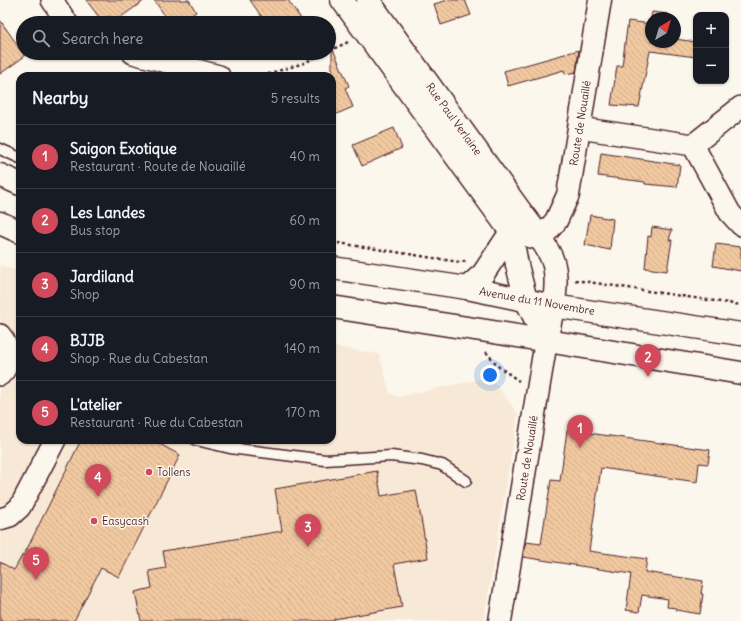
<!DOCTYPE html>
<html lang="en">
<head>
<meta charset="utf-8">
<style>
	:root { --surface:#171b24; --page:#242831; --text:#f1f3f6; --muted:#9ea1a6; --line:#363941; --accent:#d1495b }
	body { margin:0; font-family:Delius,sans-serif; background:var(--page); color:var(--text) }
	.controls { position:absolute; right:12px; top:12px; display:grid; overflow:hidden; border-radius:8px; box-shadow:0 1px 3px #0004 }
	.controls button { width:36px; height:36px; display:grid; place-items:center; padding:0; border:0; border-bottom:1px solid var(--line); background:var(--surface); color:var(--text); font:20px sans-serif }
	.compass { position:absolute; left:645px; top:12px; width:36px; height:36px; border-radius:50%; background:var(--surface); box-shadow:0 1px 3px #0004; rotate:38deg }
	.you { position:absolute; left:490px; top:375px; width:14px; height:14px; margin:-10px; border:3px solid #fff; border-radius:50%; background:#1a73e8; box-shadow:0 0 0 6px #1a73e833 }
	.badge { display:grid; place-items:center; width:26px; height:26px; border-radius:50%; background:var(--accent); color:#fff; font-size:13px; font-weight:700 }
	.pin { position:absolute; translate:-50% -33px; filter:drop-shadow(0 1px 2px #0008) }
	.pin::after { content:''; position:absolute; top:21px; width:14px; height:12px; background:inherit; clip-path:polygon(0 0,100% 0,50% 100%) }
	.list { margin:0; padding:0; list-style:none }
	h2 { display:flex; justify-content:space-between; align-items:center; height:52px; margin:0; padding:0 16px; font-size:17px }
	h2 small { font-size:13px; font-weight:400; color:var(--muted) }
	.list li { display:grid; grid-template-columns:26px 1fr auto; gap:12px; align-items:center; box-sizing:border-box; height:64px; padding:0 16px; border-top:1px solid var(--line) }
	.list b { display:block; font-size:15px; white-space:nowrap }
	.list p { margin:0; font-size:13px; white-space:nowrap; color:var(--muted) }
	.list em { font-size:13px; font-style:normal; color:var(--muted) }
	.icon { flex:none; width:22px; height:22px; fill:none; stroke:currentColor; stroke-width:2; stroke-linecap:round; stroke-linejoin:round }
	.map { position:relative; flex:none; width:741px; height:621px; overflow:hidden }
	.search { position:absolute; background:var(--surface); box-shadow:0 1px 3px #0004; left:16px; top:16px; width:320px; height:44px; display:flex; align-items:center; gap:10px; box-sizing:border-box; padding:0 14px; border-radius:22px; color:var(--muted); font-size:15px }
	.panel { position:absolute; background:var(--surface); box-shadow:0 1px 3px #0004; left:16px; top:72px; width:320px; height:372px; border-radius:12px }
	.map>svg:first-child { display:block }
	.built { fill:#f8e9d6 }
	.building { fill:url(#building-back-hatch); stroke:#4a1f2b }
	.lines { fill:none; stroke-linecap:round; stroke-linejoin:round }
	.lane-casing { stroke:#4a1f2b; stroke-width:13 }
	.street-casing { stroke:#4a1f2b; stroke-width:24 }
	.secondary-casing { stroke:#4a1f2b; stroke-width:25 }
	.primary-casing { stroke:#4a1f2b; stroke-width:25 }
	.path { stroke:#4a1f2b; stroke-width:2.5; stroke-dasharray:3 3; stroke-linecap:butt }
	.lane { stroke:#fbf7ec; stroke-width:10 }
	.street { stroke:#fbf7ec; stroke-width:21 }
	.secondary { stroke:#fbf7ec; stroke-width:22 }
	.primary { stroke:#fbf7ec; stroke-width:22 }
	.poi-dot { fill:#d1495b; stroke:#fbf7ec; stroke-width:1.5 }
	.labels { text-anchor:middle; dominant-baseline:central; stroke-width:3; stroke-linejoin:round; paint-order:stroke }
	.street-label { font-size:11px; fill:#4a1f2b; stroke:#fbf7ec }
	.poi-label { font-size:11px; fill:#4a1f2b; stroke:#fbf7ec; text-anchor:start }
</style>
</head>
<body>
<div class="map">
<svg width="741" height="621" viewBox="0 0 741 621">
	<defs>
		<pattern id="building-back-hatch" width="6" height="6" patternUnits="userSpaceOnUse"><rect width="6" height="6" fill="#f1c9a1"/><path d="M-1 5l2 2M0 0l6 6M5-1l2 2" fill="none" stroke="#d0ac8b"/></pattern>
	</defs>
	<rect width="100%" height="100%" fill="#fbf7ec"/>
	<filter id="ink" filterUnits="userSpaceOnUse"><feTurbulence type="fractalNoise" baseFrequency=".025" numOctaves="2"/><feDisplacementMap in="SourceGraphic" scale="8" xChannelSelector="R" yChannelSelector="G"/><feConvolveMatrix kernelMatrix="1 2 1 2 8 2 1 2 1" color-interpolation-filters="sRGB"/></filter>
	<g filter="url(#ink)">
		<path class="built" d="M0,265L20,272V440H332V346L379,354L390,393L397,397L490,377L518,414L484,621H0Z"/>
		<path class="building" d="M86,0H145L114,22L109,16L102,21Z
			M154,0H189L196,12L181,23H170Z
			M250,0H288L304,23H266Z
			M448,0H465L471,15L441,25L434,4Z
			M652,12L668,14V18H651Z
			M0,20L25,56L0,74Z
			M628,21L651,24V21V42H675V39L696,42V57L650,51L639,107L611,105L617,66H622Z
			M332,47L349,86L345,88L353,107L332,116Z
			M579,50L576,72L565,74L564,70L508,86L504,71Z
			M394,128L402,148L362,166L353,145Z
			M601,153L680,165L677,187L645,184V182L598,176Z
			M590,215L613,219L610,250L585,245Z
			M652,227L672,230L669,240H672L667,271L645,268L648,236L651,237Z
			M716,244L741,247V271L713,266Z
			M567,430L710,450L708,464L699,463L697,482L601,468L589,551L647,559L645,572L703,581L701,594H703L700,614L676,610V608L667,607L668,599L642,595L639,612L626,610L631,574L523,557L526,542L541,544L551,480L560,481Z
			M81,440H152L180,455L119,577L101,568L74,621H0V562L14,570L23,554L24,555Z
			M377,471L381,496L416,490L428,558L394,564L402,607L334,619V621H141L135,592L152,588L149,571L166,568L163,551L282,531L275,489Z"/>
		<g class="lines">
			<defs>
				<path id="lane" d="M0,149L20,158
					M196,440L230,448L325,460L391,456L422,460L442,465L466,481"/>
				<path id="street" d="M52,0L67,23
					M133,53L219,76
					M579,128L693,145L730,213L741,225
					M693,145L741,107
					M0,335C10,346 12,364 0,375
					M0,519L10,516L20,507L55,440"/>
				<path id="secondary" d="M342,0L511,232L517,265L526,300L546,341
					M368,0L516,205C528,222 544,240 552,259C561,282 551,317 546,341L500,621
					M526,235L540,239L556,221L568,195L600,0
					M467,288L483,274L511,232"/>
				<path id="primary" d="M0,175L20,184
					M0,223L20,232
					M332,268L467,288L553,306L741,334
					M332,307L487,331L741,373"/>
			</defs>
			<use href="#lane" class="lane-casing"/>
			<use href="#street" class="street-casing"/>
			<use href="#secondary" class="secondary-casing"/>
			<use href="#primary" class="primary-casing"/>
			<path class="path" d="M329,51L348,42
				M262,76L304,63L324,53
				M332,242L459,262L466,261
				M575,280L741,305
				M486,352L499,367L519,381"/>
			<use href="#lane" class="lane"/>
			<use href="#street" class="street"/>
			<use href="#secondary" class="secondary"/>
			<use href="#primary" class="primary"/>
		</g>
	</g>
	<g class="poi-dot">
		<circle cx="149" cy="472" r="4"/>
		<circle cx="94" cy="521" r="4"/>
	</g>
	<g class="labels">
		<g class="street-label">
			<text transform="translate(454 119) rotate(54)">Rue Paul Verlaine</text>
			<text transform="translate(580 123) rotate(-81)">Route de Nouaillé</text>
			<text transform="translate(537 301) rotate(10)">Avenue du 11 Novembre</text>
			<text transform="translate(527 458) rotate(-81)">Route de Nouaillé</text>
		</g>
		<g class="poi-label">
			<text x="157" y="472">Tollens</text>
			<text x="102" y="521">Easycash</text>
		</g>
	</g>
</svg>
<div class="controls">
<button>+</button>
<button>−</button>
</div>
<svg class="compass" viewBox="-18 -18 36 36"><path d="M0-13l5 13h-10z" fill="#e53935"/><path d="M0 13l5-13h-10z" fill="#9ea1a6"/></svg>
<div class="you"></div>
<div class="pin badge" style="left:580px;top:448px">1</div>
<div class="pin badge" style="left:648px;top:377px">2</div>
<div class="pin badge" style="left:308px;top:547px">3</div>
<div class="pin badge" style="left:98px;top:497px">4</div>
<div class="pin badge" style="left:36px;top:580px">5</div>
<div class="search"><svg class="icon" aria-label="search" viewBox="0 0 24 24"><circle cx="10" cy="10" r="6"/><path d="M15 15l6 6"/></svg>Search here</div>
<section class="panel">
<h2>Nearby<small>5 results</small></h2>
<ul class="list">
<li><span class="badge">1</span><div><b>Saigon Exotique</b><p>Restaurant · Route de Nouaillé</p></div><em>40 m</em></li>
<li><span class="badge">2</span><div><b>Les Landes</b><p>Bus stop</p></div><em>60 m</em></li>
<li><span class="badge">3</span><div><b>Jardiland</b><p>Shop</p></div><em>90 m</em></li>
<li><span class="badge">4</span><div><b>BJJB</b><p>Shop · Rue du Cabestan</p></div><em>140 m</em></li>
<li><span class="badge">5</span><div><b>L'atelier</b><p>Restaurant · Rue du Cabestan</p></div><em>170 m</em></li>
</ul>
</section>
</div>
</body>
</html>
